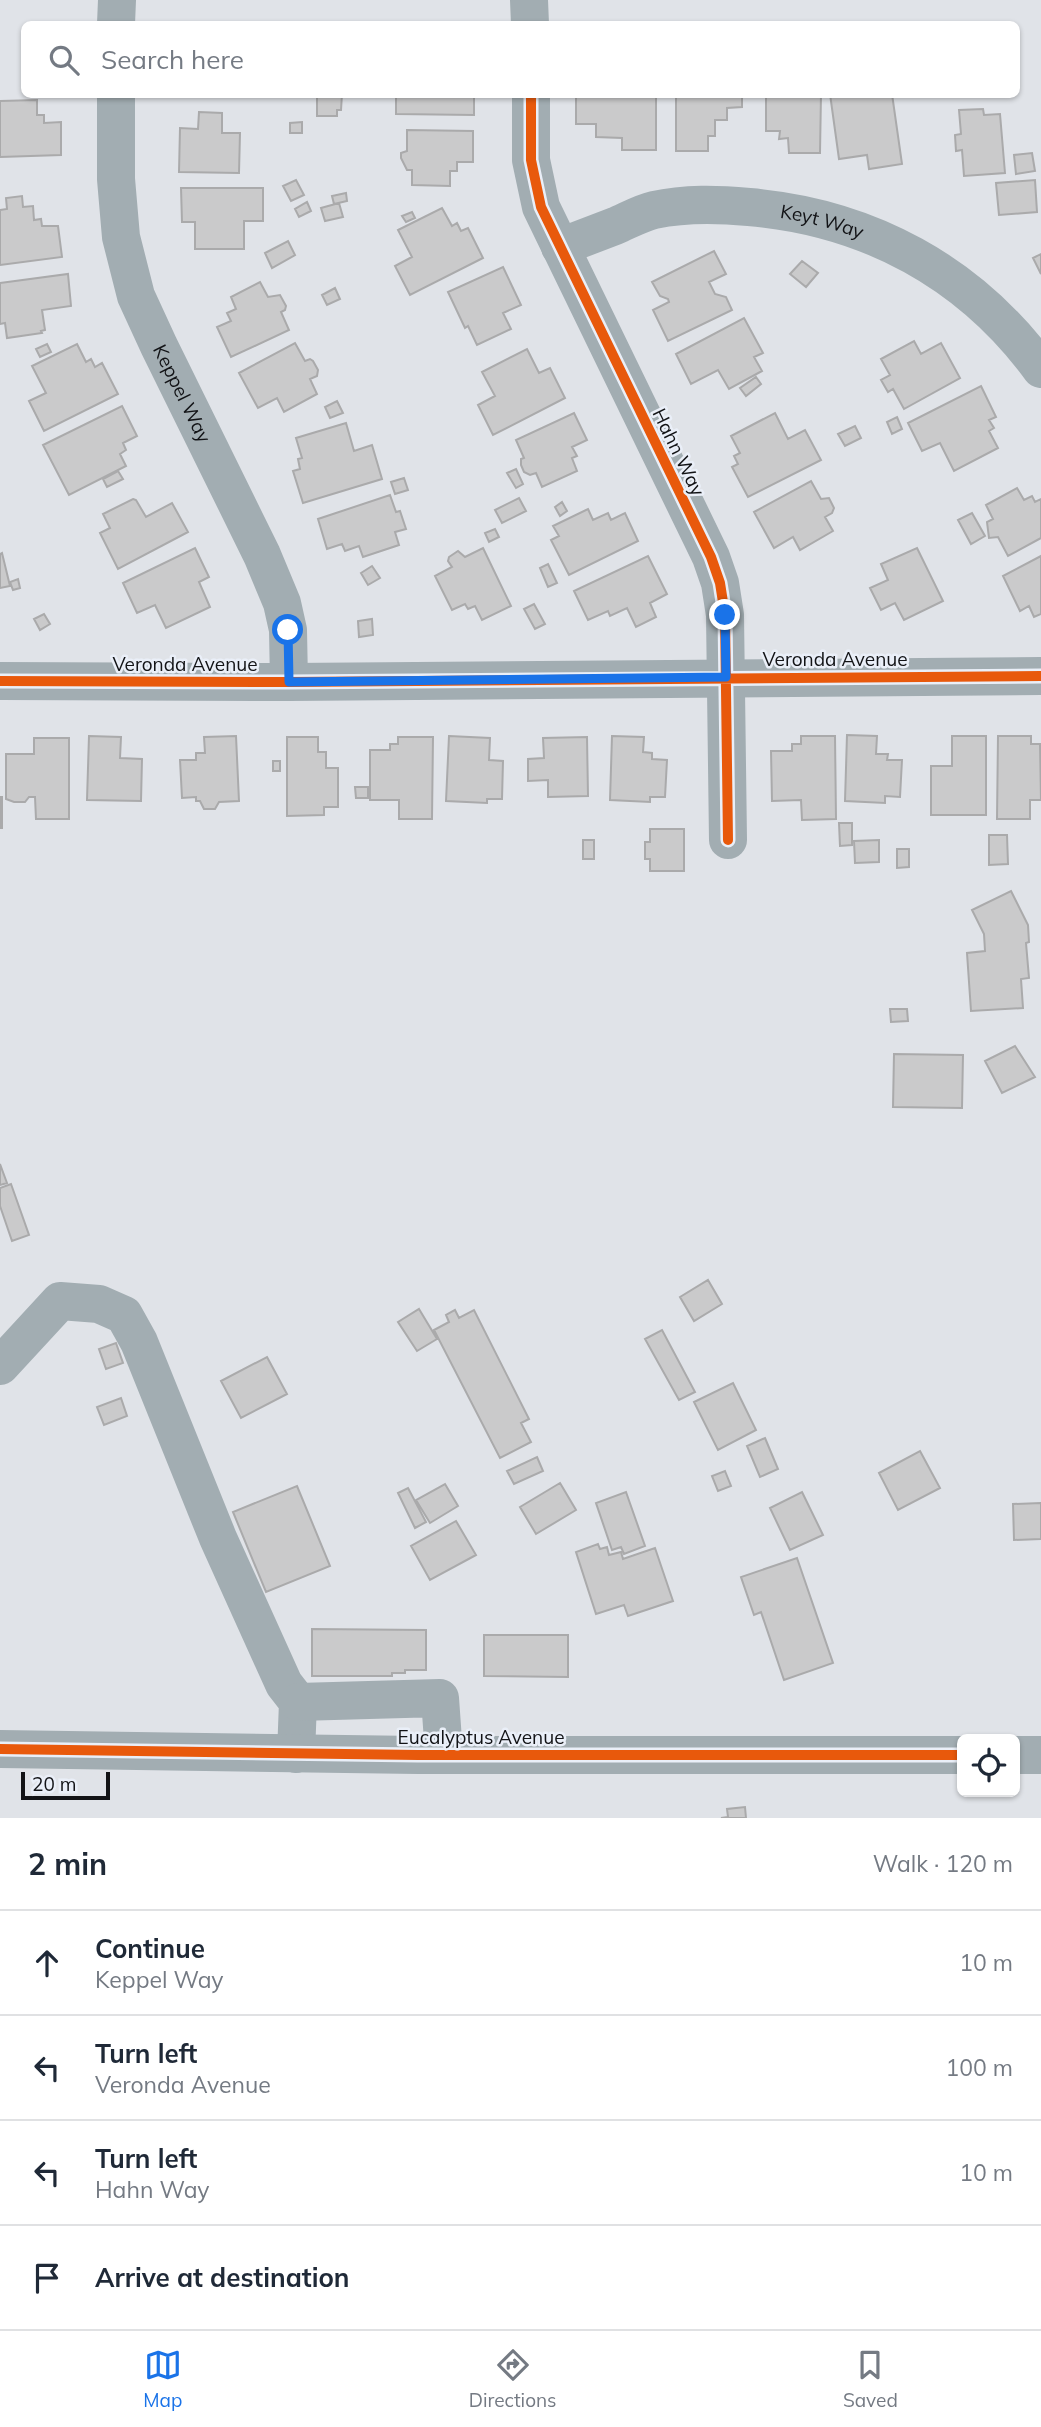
<!DOCTYPE html>
<html lang="en">
<head>
<meta charset="utf-8">
<style>
	:root { --surface:#fff; --page:#f6f6f7; --text:#1f2937; --muted:#747a83; --line:#e0e1e3; --accent:#1a73e8 }
	body { margin:0; font-family:Mulish,sans-serif; background:var(--page); color:var(--text) }
	.controls { position:absolute; right:21px; bottom:21px; display:grid; overflow:hidden; border-radius:10px; box-shadow:0 2px 5px #0004 }
	.controls button { width:63px; height:63px; display:grid; place-items:center; padding:0; border:0; border-bottom:2px solid var(--line); background:var(--surface); color:var(--text); font:35px sans-serif }
	.scale { position:absolute; left:21px; bottom:18px; width:89px; box-sizing:border-box; padding-left:7px; border:4px solid #121316; border-top:0; font-size:19px; line-height:24px; white-space:nowrap; color:#121316; -webkit-text-stroke:5px #eaeff8; paint-order:stroke }
	.stop { position:absolute; width:21px; height:21px; margin:-16px; border:5px solid #1a73e8; border-radius:50%; background:#fff }
	.stop.end { background:#1a73e8; border-color:#fff; box-shadow:0 2px 7px #0008 }
	.list { margin:0; padding:0; list-style:none }
	h2 { display:flex; justify-content:space-between; align-items:center; height:91px; margin:0; padding:0 28px; font-size:30px }
	h2 small { font-size:23px; font-weight:400; color:var(--muted) }
	.list li { display:grid; grid-template-columns:46px 1fr auto; gap:21px; align-items:center; box-sizing:border-box; height:105px; padding:0 28px; border-top:2px solid var(--line) }
	.list b { display:block; font-size:26px; white-space:nowrap }
	.list p { margin:0; font-size:23px; white-space:nowrap; color:var(--muted) }
	.list em { font-size:23px; font-style:normal; color:var(--muted) }
	.icon { flex:none; width:38px; height:38px; fill:none; stroke:currentColor; stroke-width:2; stroke-linecap:round; stroke-linejoin:round }
	.map { position:relative; flex:none; width:1041px; height:1818px; overflow:hidden }
	.search { position:absolute; background:var(--surface); box-shadow:0 2px 5px #0004; left:21px; right:21px; top:21px; height:77px; display:flex; align-items:center; gap:18px; box-sizing:border-box; padding:0 24px; border-radius:10px; color:var(--muted); font-size:26px }
	.sheet { height:511px; background:var(--surface) }
	nav { display:flex; justify-content:space-around; align-items:center; box-sizing:border-box; height:98px; border-top:2px solid var(--line); background:var(--surface); font-size:19px; color:var(--muted) }
	nav a { display:grid; justify-items:center; gap:4px }
	nav .on { color:var(--accent) }
	.map>svg:first-child { display:block }
	.building { fill:#cacacb; stroke:#aaaaab; stroke-width:2 }
	.lines { fill:none; stroke-linecap:round; stroke-linejoin:round }
	.minor { stroke:#a2adb2; stroke-width:38 }
	.cycleway-casing { stroke:#eaeff8; stroke-width:15 }
	.cycleway { stroke:#e8590c; stroke-width:10 }
	.route { stroke:#1a73e8; stroke-width:9 }
	.labels { text-anchor:middle; dominant-baseline:central; stroke-width:5; stroke-linejoin:round; paint-order:stroke }
	.street-label { font-size:19px; fill:#121316; stroke:#eaeff8 }
</style>
</head>
<body>
<div class="map">
<svg width="1041" height="1818" viewBox="0 0 1041 1818">
	<rect width="100%" height="100%" fill="#e0e3e8"/>
	<path class="building" d="M320,94H342L341,110H337V116H317V97Z
		M396,94H474V115L396,114Z
		M576,94H656V150H622V138L596,137V124H576Z
		M676,94H742V107L727,108V120H715V136H708V151H676Z
		M766,94H821L820,153H789L788,138L779,139L780,131H766Z
		M830,94H892L902,164L869,169L867,155L839,159Z
		M37,100V115H44V123L61,122V155L0,157V101Z
		M983,109L984,115L1000,114L1005,173L964,176L962,150L956,151L955,135L961,134L959,110Z
		M199,112L222,113V133H240L239,173L179,172L180,128L198,129Z
		M302,122V133H290V123Z
		M407,130L473,131V162H457V171H450V186L412,185V170H407L401,158V153L407,151Z
		M1032,153L1035,171L1016,174L1014,155Z
		M296,180L304,195L291,201L283,186Z
		M1035,180L1037,212L999,215L996,183Z
		M181,188H263V221H244V249H195V222H182Z
		M346,193L347,201L334,204L332,196Z
		M22,196L23,207L33,206L34,220L41,219L42,226H58L62,257L0,265V210L7,209L6,198Z
		M307,202L311,211L299,217L295,209Z
		M339,203L343,217L325,221L321,208Z
		M442,208L452,226L457,223L461,231L468,228L483,258L410,295L395,266L412,257L398,230Z
		M412,212L415,218L406,222L402,216Z
		M288,241L295,255L272,268L265,253Z
		M714,251L726,274L709,282L715,294L726,297L732,310L668,341L653,310L669,302L668,299L660,296L652,282Z
		M1041,254V274L1033,258Z
		M802,261L818,273L806,287L790,274Z
		M503,267L521,305L503,313L511,329L477,345L468,326L465,328L448,292Z
		M68,274L71,306L42,310L45,330L41,331L42,333L7,338L5,323L0,324V283Z
		M260,282L268,297L280,295L286,306L285,310L281,312L289,330L231,357L217,327L231,321L227,313L236,309L231,297Z
		M335,288L340,299L327,305L322,295Z
		M744,318L763,353L754,357L762,371L729,389L718,370L691,384L676,354Z
		M914,341L921,354L941,343L960,378L904,409L893,389L888,392L881,380L890,375L881,359Z
		M295,343L305,361L310,359L313,361L318,370L317,376L310,379L317,394L284,412L277,398L258,408L239,373Z
		M47,344L51,352L40,357L36,349Z
		M77,344L86,362L91,359L95,367L102,363L118,394L44,431L29,401L46,393L32,366Z
		M527,349L539,373L550,368L565,398L493,435L478,405L495,396L482,372Z
		M756,377L761,384L746,396L740,388Z
		M981,386L996,417L989,420L994,428L989,431L998,448L954,471L940,443L922,451L908,423Z
		M337,401L343,413L330,418L325,407Z
		M122,406L137,436L123,443L126,450L120,454L126,466L69,495L43,445Z
		M574,413L587,440L572,447L577,456L572,458L577,471L542,487L536,473L530,475L524,472L521,465V459L524,458L516,440Z
		M775,413L788,439L805,430L821,460L748,497L732,467L738,464L734,456L740,453L731,436Z
		M897,417L902,429L892,434L887,422Z
		M346,423L354,451L372,445L382,479L303,503L293,471L300,469L298,459L302,458L296,438Z
		M855,426L861,438L845,446L838,434Z
		M516,469L523,484L516,488L507,473Z
		M118,471L123,479L107,487L103,479Z
		M404,478L408,490L395,494L391,482Z
		M811,481L821,499L829,498L834,508L832,513L825,517L833,531L800,550L793,537L774,548L754,512Z
		M1017,488L1024,500L1032,496L1035,502L1041,499V538L1008,556L998,537L989,538L987,522L993,519L986,505Z
		M390,495L396,512L400,511L406,529L395,532L399,545L363,557L359,546L345,551L342,544L327,549L318,519Z
		M519,498L526,511L502,523L495,510Z
		M133,499L136,500L146,517L172,503L188,532L118,569L100,533L110,528L103,514Z
		M562,502L567,511L560,516L555,507Z
		M588,509L593,520L608,513L611,520L625,513L638,541L569,575L551,540L559,536L553,526Z
		M972,513L985,536L971,544L958,520Z
		M495,529L499,537L489,542L485,533Z
		M195,548L209,577L199,582L210,607L166,628L155,605L137,613L123,583Z
		M483,548L511,606L482,620L475,606L468,609L465,604L452,610L435,576L452,567L448,561L449,557L458,551L465,557Z
		M917,548L943,601L904,620L895,603L881,610L870,588L888,580L881,564Z
		M2,553L10,586L0,588V554Z
		M648,556L667,594L650,603L656,617L636,627L627,608L610,616L608,611L588,620L574,591Z
		M1041,556V614L1034,617L1029,606L1020,611L1003,576Z
		M548,564L557,583L548,587L540,568Z
		M372,566L380,578L368,585L361,573Z
		M18,579L20,588L13,590L10,582Z
		M534,604L545,624L535,629L524,609Z
		M44,614L50,624L40,630L34,619Z
		M372,619L373,635L359,637L358,621Z
		M847,735L877,736L876,754H888L887,760H902L900,797L885,796V803L845,801Z
		M89,736L121,737L120,758L142,759L141,801L87,800Z
		M236,736L239,801L219,802L215,809H204L200,801H196V797L182,798L180,760H196V753H205L204,737Z
		M449,736L490,738L489,760L503,761L502,799H487V803L446,801Z
		M612,736L644,737L643,752L652,753V759L667,760L665,797H650V802L610,800Z
		M801,736H835L836,819L802,820L801,800L772,801L771,751H792V744H801Z
		M952,736H986V815H931V766H952Z
		M998,736H1031V744H1040L1041,800H1030V819H997Z
		M287,737H318V752H326V768H338V807H324V815L287,816Z
		M398,737H433L432,819H399V800H370V750H390V744H398Z
		M587,737L588,796L548,797V780L528,781V759L544,758L543,738Z
		M34,738H69V819H36L35,797H29L25,802H14L6,799V754H34Z
		M273,761H280V771H273Z
		M355,787H368V798H356Z
		M0,797H2V828H0Z
		M839,823H852V845L840,846Z
		M650,829H684V871H650V859H645V842H650Z
		M989,835H1007L1008,864L989,865Z
		M583,840H594V859H583Z
		M879,840V862L855,863L854,841Z
		M897,849H909V867L897,868Z
		M1011,891L1028,925L1029,942L1026,943L1029,978L1021,979L1023,1008L971,1011L967,953L985,951L984,934L972,910Z
		M890,1009H907L908,1021L891,1022Z
		M1015,1046L1035,1077L1002,1093L985,1061Z
		M894,1054L963,1055L962,1108L893,1107Z
		M0,1164L7,1183L0,1185Z
		M11,1184L29,1235L12,1241L0,1206V1188Z
		M708,1280L722,1304L694,1321L680,1297Z
		M419,1309L437,1339L417,1351L398,1322Z
		M455,1310L459,1318L474,1310L529,1419L521,1423L531,1442L500,1458L434,1330L449,1322L446,1315Z
		M662,1330L695,1392L679,1400L645,1339Z
		M116,1343L123,1363L106,1369L99,1349Z
		M267,1357L287,1394L241,1418L221,1381Z
		M733,1383L756,1430L718,1450L694,1402Z
		M121,1398L127,1416L104,1425L97,1407Z
		M765,1438L778,1469L760,1477L747,1446Z
		M920,1451L940,1488L898,1510L879,1473Z
		M537,1457L543,1471L514,1484L507,1471Z
		M725,1471L731,1486L718,1491L712,1476Z
		M560,1483L576,1510L536,1534L520,1507Z
		M445,1484L458,1506L430,1523L416,1500Z
		M297,1486L330,1566L266,1592L233,1512Z
		M408,1488L426,1522L415,1528L398,1493Z
		M626,1492L645,1546L624,1554L621,1547L612,1550L596,1503Z
		M802,1492L823,1535L790,1550L770,1508Z
		M1041,1503V1539L1014,1540L1013,1504Z
		M456,1521L476,1555L430,1580L411,1546Z
		M598,1544L600,1549L607,1547L609,1555L621,1552L623,1559L655,1548L673,1601L628,1616L624,1605L596,1614L576,1552Z
		M797,1558L833,1663L784,1680L761,1612L754,1615L741,1577Z
		M312,1629L426,1630V1670H405V1673H392V1676H312Z
		M484,1635H568V1677L484,1676Z
		M745,1807L746,1818H721L728,1817L727,1809Z"/>
	<g class="lines">
		<g class="minor">
			<path d="M529,0L530,24"/>
			<path d="M116,24L117,0"/>
			<path id="s1" d="M116,94V179L121,237L136,296L159,346L262,555L282,603L288,630L289,682"/>
			<path d="M531,94V160L541,207L711,557L720,583L725,615L728,840"/>
			<path id="s2" d="M560,247C578,240 597,233 615,226C627,221 641,213 654,210C686,203 717,204 749,207C868,217 970,272 1041,369"/>
			<path d="M0,681L289,682L1041,676"/>
			<path d="M0,1366L60,1301L99,1304L124,1315L139,1342L218,1538L284,1684L298,1702L296,1754"/>
			<path d="M298,1702L440,1698L444,1755"/>
			<path d="M0,1749L418,1755H962"/>
			<path d="M1015,1755H1041"/>
		</g>
		<defs>
			<path id="cycleway" d="M531,94V160L541,207L711,557L720,583L725,615L728,840
				M0,681L289,682L1041,676
				M0,1749L418,1755H962"/>
		</defs>
		<use href="#cycleway" class="cycleway-casing"/>
		<use href="#cycleway" class="cycleway"/>
	</g>
	<g class="lines">
		<path class="route" d="M288,630L289,682L726,677L725,615"/>
	</g>
	<g class="labels">
		<g class="street-label">
			<text stroke="none"><textPath href="#s2" startOffset="271">Keyt Way</textPath></text>
			<text stroke="none"><textPath href="#s1" startOffset="312">Keppel Way</textPath></text>
			<text transform="translate(679 452) rotate(64)">Hahn Way</text>
			<text x="835" y="659">Veronda Avenue</text>
			<text x="185" y="664">Veronda Avenue</text>
			<text x="481" y="1737">Eucalyptus Avenue</text>
		</g>
	</g>
</svg>
<div class="controls">
<button><svg class="icon" aria-label="locate" viewBox="0 0 24 24"><circle cx="12" cy="12" r="6"/><path d="M12 2v4M12 18v4M2 12h4M18 12h4"/></svg></button>
</div>
<div class="scale">20 m</div>
<div class="stop" style="left:288px;top:630px"></div>
<div class="stop end" style="left:725px;top:615px"></div>
<div class="search"><svg class="icon" aria-label="search" viewBox="0 0 24 24"><circle cx="10" cy="10" r="6"/><path d="M15 15l6 6"/></svg>Search here</div>
</div>
<section class="sheet">
<h2>2 min<small>Walk · 120 m</small></h2>
<ul class="list">
<li><svg class="icon" aria-label="ahead" viewBox="0 0 24 24"><path d="M12 20V5M6 11l6-6 6 6"/></svg><div><b>Continue</b><p>Keppel Way</p></div><em>10 m</em></li>
<li><svg class="icon" aria-label="left" viewBox="0 0 24 24"><path d="M17 20v-9H6M10 6l-5 5 5 5"/></svg><div><b>Turn left</b><p>Veronda Avenue</p></div><em>100 m</em></li>
<li><svg class="icon" aria-label="left" viewBox="0 0 24 24"><path d="M17 20v-9H6M10 6l-5 5 5 5"/></svg><div><b>Turn left</b><p>Hahn Way</p></div><em>10 m</em></li>
<li><svg class="icon" aria-label="arrive" viewBox="0 0 24 24"><path d="M6 21V4h12l-3 4 3 4H6"/></svg><div><b>Arrive at destination</b></div></li>
</ul>
</section>
<nav>
<a class="on"><svg class="icon" aria-label="map" viewBox="0 0 24 24"><path d="M3 6l6-2 6 2 6-2v14l-6 2-6-2-6 2zM9 4v14M15 6v14"/></svg>Map</a>
<a><svg class="icon" aria-label="directions" viewBox="0 0 24 24"><path d="M12 3l9 9-9 9-9-9zM9 14v-3h6M13 9l2 2-2 2"/></svg>Directions</a>
<a><svg class="icon" aria-label="saved" viewBox="0 0 24 24"><path d="M7 4h10v16l-5-4-5 4z"/></svg>Saved</a>
</nav>
</body>
</html>
